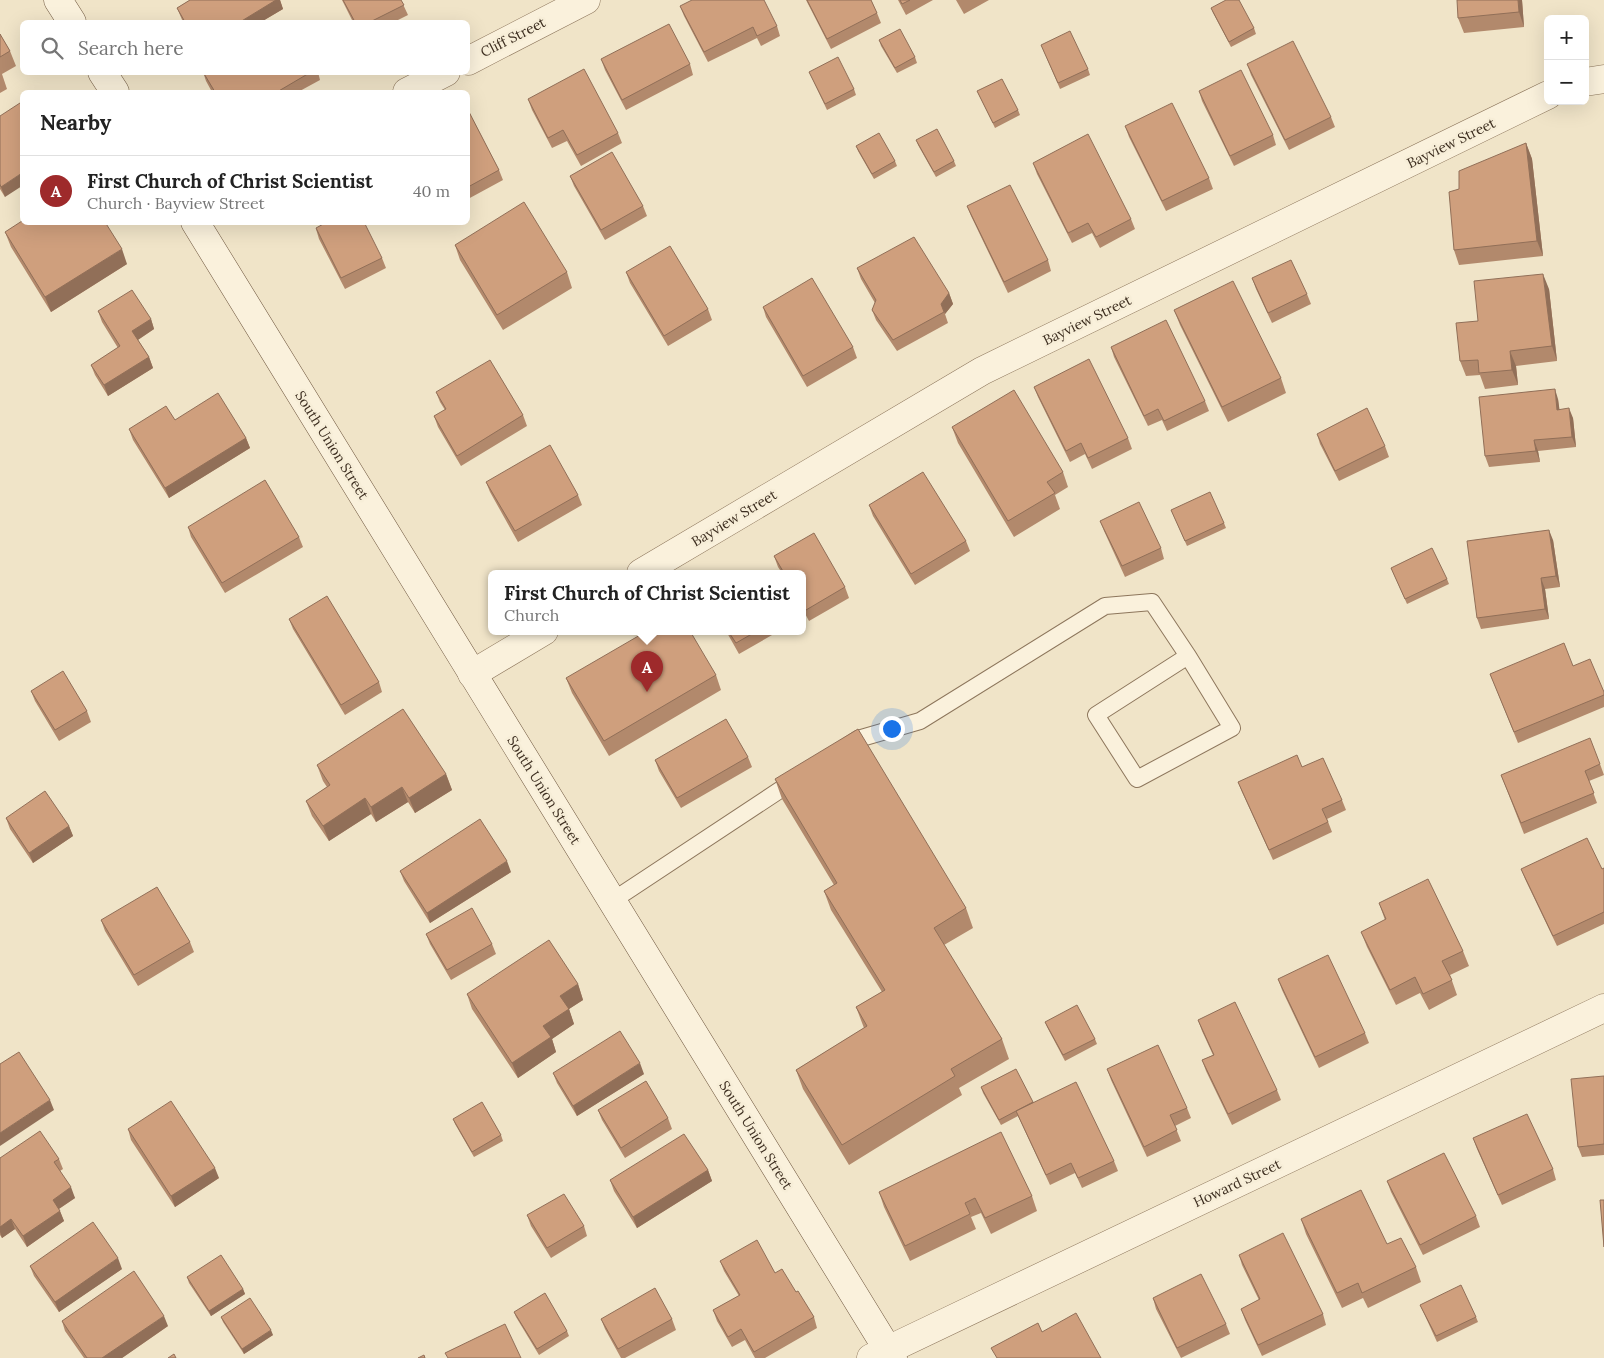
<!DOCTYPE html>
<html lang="en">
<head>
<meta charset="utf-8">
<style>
	:root { --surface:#fff; --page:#f6f6f6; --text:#222; --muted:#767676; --line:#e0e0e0; --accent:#9e2a2b }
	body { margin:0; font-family:Lora,serif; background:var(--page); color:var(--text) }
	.controls { position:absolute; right:15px; top:15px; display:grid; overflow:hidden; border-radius:8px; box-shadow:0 5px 20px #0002 }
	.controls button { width:45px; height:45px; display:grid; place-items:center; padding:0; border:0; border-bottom:1px solid var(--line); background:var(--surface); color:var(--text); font:25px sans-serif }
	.you { position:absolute; left:891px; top:728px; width:18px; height:18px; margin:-12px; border:4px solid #fff; border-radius:50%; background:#1a73e8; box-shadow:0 0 0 8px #1a73e833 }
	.badge { display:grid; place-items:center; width:32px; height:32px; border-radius:50%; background:var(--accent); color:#fff; font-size:16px; font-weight:700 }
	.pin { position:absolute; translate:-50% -41px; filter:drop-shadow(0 1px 2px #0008) }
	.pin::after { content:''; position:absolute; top:26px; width:18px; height:15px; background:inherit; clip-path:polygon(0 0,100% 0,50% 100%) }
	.popup { position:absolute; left:488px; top:570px; width:318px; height:65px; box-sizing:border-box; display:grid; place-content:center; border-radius:8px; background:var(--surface); filter:drop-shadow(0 1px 4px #0005); font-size:16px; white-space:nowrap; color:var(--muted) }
	.popup b { font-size:19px; color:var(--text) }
	.popup::after { content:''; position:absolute; left:50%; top:100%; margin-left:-10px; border:10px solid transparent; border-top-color:var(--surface) }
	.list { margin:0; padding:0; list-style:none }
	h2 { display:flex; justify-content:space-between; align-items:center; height:65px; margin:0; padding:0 20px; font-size:21px }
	h2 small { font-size:16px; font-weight:400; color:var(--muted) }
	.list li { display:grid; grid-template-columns:32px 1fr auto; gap:15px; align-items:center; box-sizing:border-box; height:70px; padding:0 20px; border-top:1px solid var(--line) }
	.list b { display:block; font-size:19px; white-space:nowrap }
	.list p { margin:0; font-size:16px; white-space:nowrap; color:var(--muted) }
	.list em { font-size:16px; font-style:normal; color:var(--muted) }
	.icon { flex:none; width:28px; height:28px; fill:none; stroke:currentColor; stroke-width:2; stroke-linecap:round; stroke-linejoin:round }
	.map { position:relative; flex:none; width:1604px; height:1358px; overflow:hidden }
	.search { position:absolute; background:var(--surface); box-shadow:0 5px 20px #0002; left:20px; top:20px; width:450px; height:55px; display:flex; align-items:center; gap:12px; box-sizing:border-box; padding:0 18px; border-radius:8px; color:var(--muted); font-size:19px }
	.panel { position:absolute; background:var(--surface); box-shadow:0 5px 20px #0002; left:20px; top:90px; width:450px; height:135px; border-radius:8px }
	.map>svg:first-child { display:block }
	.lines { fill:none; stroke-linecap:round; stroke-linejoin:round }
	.service-casing { stroke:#8d765c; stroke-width:18 }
	.minor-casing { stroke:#8d765c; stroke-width:29 }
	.secondary-casing { stroke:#6f573f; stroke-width:29 }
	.service { stroke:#faf1dc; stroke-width:16 }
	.minor { stroke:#faf1dc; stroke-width:28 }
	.secondary { stroke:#faf1dc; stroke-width:28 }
	.wall { fill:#b2896c }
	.shaded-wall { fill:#916f58 }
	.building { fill:#cf9f7d; stroke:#916f58 }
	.labels { text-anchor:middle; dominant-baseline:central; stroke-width:5; stroke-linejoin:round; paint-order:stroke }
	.street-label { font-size:14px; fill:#3d2e20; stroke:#f7eed8 }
</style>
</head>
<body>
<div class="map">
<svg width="1604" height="1358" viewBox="0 0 1604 1358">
	<rect width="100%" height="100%" fill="#f0e4c8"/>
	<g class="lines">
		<defs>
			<path id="service" d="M846,747L858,739L920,721L1105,606L1152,602L1188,656L1232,728L1137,779L1096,715L1188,656
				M612,901L798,778"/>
			<path id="minor" d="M468,61L586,0
				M1585,82L1604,79
				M407,92L446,72
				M641,573L982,371L1548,95
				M472,674L544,631
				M871,1358L1604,1008"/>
			<path id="secondary" d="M58,0L72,22
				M102,72L115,92
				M195,222L893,1358"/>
		</defs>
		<use href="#service" class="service-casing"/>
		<use href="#minor" class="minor-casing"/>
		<use href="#secondary" class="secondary-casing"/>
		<use href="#service" class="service"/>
		<use href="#minor" class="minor"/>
		<use href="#secondary" class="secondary"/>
	</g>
	<path class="wall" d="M190,0H280L283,9L261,22H183L177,8Z
		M342,0H401L408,15L394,22H353Z
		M806,0H871L877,13L881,23L831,49Z
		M898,0H933L906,15Z
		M956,0H989L964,14Z
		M1522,0L1524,27L1464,33L1458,18Z
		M680,6L777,26L780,36L761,46L757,38L708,62L684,16Z
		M1211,8L1254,28L1256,34L1231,47L1213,13Z
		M0,34L10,51L16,66L2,74L7,89L0,93Z
		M879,40L915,57L917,63L897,73L881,46Z
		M1041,45L1088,69L1090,75L1060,89Z
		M601,59L690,64L693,75L626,110L605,70Z
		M1247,64L1331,117L1335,127L1289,150L1251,75Z
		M203,72H318L320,80L298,92H212L206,81Z
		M809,72L854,89L856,95L827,110Z
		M977,91L1018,110L1020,115L995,128Z
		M1199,91L1273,135L1276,145L1234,166L1202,101Z
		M528,99L618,133L622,143L581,166L567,141L552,148L532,110Z
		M468,110L499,170L503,180L468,199Z
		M0,116L5,197L0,189Z
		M1125,126L1209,178L1213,189L1166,211L1129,137Z
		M916,140L954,161L956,166L936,177L918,145Z
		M1526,143L1532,159L1543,256L1459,265L1454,250L1459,189Z
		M856,146L895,161L897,166L874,179L858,151Z
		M1033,163L1131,219L1135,229L1100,248L1092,233L1072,243L1037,174Z
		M570,176L643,206L647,216L605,240L574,186Z
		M967,206L1048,260L1051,271L1008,293L971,216Z
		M316,229L382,258L386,268L345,289L319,239Z
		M5,232L127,264L51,312L11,247Z
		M455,245L567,272L572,288L503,330L460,260Z
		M857,268L949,293L953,304L945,314L948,323L897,351L876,320L872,310L875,303L861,279Z
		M626,272L708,309L712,320L668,346L630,283Z
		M1252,278L1307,294L1311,304L1272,323L1256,289Z
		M1549,289L1557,361L1516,366L1518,385L1485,389L1480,375L1466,376L1460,361L1478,321Z
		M763,307L853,347L857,358L807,387L766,317Z
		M1174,310L1281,378L1286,393L1228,422L1180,325Z
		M98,311L151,319L154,329L138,340L149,357L153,368L108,396L95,375L91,365L118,348L102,322Z
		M1111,347L1205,401L1209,411L1167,431L1162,420L1148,426L1114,357Z
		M1034,387L1128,438L1132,449L1092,469L1085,454L1070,462L1038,397Z
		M436,392L523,415L527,426L461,466L438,427L434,416L445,410L440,402Z
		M1558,399L1559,409L1573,418L1576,447L1538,451L1540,462L1489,467L1485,456Z
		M175,420L246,438L250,448L169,498L133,440L129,429Z
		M952,427L1063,472L1068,487L1055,495L1060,509L1014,537L958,443Z
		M1317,434L1385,446L1389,457L1339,481L1320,444Z
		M486,482L578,495L582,505L518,542L490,492Z
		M869,505L966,541L970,551L915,585L873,516Z
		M1171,510L1224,523L1226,528L1187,546Z
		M1100,521L1161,548L1164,559L1125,577L1104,531Z
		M188,527L299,537L303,547L225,593L191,537Z
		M1553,540L1560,587L1545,589L1549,619L1481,629L1477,618Z
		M774,556L845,587L849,598L809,621L802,608V573H782L778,567Z
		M1391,568L1447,579L1449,584L1407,604Z
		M289,619L379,682L382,692L345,715L293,629Z
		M726,631H779L739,654Z
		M1573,666L1604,692V707L1518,743L1490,674Z
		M716,675L721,690L609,756L572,693L566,678Z
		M31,691L87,711L91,722L59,741L35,701Z
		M748,757L752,767L681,808L659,771L655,760Z
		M1600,764L1604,775L1589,781L1597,803L1524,834L1501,775Z
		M317,765L446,774L452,790L415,813L408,802L376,822L371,814L329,841L312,816L306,801L327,787L323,781Z
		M1302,767L1342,800L1346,810L1327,819L1332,832L1273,860L1242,792L1238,782Z
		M775,779L966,908L973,928L944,945L1002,1039L1009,1059L959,1088L962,1095L849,1165L803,1089L796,1070L864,1028L856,1007L882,992L831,910L824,891L834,885L782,799Z
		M6,818L69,826L73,836L33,863L10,829Z
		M1604,868V924L1557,946L1525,879L1521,869H1602Z
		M400,871L511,872L430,923L404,881Z
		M1379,903L1463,951L1469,966L1450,975L1457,995L1429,1010L1420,993L1396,1005L1367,947L1361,932L1385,920Z
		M101,920L190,942L194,952L138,986L105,931Z
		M426,934L492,944L496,954L451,980L430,944Z
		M1278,979L1365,1033L1369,1043L1319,1068L1282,990Z
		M578,984L583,1000L569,1009L574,1024L552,1039L556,1052L518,1078L472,1009L467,994Z
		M1198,1020L1277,1090L1281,1100L1232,1125L1206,1071L1202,1060L1213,1055L1202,1031Z
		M1045,1022L1095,1039L1097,1044L1065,1061L1047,1027Z
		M1107,1069L1187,1108L1191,1118L1175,1126L1181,1141L1147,1157L1111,1080Z
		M553,1073L644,1074L577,1116L557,1083Z
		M1604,1076V1155L1582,1157L1578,1147Z
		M981,1087L1033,1102L1114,1161L1118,1171L1082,1188L1075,1173L1050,1185L1018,1116L1001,1125L983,1093Z
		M598,1110L668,1118L672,1129L625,1158L602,1120Z
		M453,1119L501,1135L503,1141L474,1157L455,1124Z
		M128,1129L219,1178L175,1207L131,1140Z
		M1473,1138L1553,1169L1556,1180L1502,1205L1477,1149Z
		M0,1158L59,1159L63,1169L60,1171L75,1198L59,1209L64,1221L27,1247L15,1229L2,1238L0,1235Z
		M708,1170L712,1181L637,1228L614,1191L610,1180Z
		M1387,1181L1476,1216L1480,1227L1423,1255L1391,1192Z
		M879,1192L1032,1196L1037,1211L991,1234L981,1213L971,1217L976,1229L910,1261L884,1207Z
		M527,1215L584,1226L587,1236L551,1258L531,1226Z
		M1301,1219L1387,1244L1416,1267L1421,1282L1368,1308L1363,1298L1342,1308L1306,1234Z
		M1239,1255L1323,1314L1326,1325L1262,1356L1245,1320L1241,1309L1259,1300L1242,1265Z
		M720,1261L775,1273L796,1292L814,1317L817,1328L765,1358H755L745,1340L732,1347L717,1321L713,1310L739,1296L724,1271Z
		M30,1266L122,1269L59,1312L34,1276Z
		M187,1277L243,1289L245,1294L211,1316L189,1283Z
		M1153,1298L1226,1324L1230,1334L1181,1358L1156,1309Z
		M1420,1305L1476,1317L1478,1322L1437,1342Z
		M514,1312L567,1331L569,1336L539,1355L516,1317Z
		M221,1317L273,1335L244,1354L223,1322Z
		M601,1319H672L676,1330L625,1358H621L605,1329Z
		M62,1321L168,1326L122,1358H84L65,1331Z"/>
	<path class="shaded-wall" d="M276,0H280L283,9L261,22H240Z
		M1518,0H1522L1524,27L1519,12Z
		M1526,143L1532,159L1543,256L1537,241Z
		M22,173V186L5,197L1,187Z
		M122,249L127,264L51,312L45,297Z
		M1543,274L1549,289L1557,361L1552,346Z
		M949,293L953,304L945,314L941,304Z
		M151,319L154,329L136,341L132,331Z
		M1510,351L1516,366L1518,385L1512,370Z
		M149,357L153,368L108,396L104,385Z
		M1555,389L1558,399L1561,420L1557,410Z
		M1569,408L1573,418L1576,447L1572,437Z
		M246,438L250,448L169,498L165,488Z
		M1534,440L1538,451L1540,462L1536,451Z
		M1549,530L1553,540L1560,587L1556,576Z
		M1541,578L1545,589L1549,619L1545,609Z
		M446,774L452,790L415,813L409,798Z
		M402,787L408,802L376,822L371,807Z
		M365,798L371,814L329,841L323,826Z
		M69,826L73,836L33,863L29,853Z
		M507,861L511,872L430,923L427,913Z
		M578,984L583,1000L569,1009L574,1024L552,1039L556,1052L518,1078L512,1063L543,1026L560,996Z
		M640,1063L644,1074L577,1116L573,1106Z
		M50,1100L54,1110L0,1146V1133Z
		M215,1168L219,1178L175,1207L171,1196Z
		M708,1170L712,1181L637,1228L633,1217Z
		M71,1187L75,1198L57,1210L53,1200Z
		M60,1211L64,1221L27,1247L23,1236Z
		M11,1219L15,1229L2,1238L0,1232V1227Z
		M118,1258L122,1269L59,1312L55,1302Z
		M243,1289L245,1294L211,1316L209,1311Z
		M164,1316L168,1326L122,1358H102Z
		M271,1330L273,1335L244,1354L242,1349Z"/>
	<path class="building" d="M190,0H276L240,22H185L177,8Z
		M343,0H401L404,5L370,22H355Z
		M692,0H764L777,26L757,36L753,27L704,52L680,6Z
		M807,0H871L877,13L827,39Z
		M900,0H910L902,4Z
		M1226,0H1239L1254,28L1229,42L1211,8Z
		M1457,0H1518L1519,12L1458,18Z
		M669,24L690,64L622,100L601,59Z
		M900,29L915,57L895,68L879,40Z
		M1070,31L1088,69L1058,83L1041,45Z
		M0,34L10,51L0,57Z
		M1293,41L1331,117L1285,140L1247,64Z
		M838,57L854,89L825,104L809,72Z
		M584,69L618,133L577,155L563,130L548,138L528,99Z
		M1241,70L1273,135L1230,156L1199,91Z
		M203,72H311L277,92H215Z
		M1002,79L1018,110L993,123L977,91Z
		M20,103L22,106V173L1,187L0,184V116Z
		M1172,103L1209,178L1162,201L1125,126Z
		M468,110L499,170L468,187Z
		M937,129L954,161L934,172L916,140Z
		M879,133L895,161L872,174L856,146Z
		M1088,134L1131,219L1096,237L1088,223L1068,233L1033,163Z
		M1526,143L1537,241L1454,250L1449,192L1459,189V171Z
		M612,152L643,206L601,230L570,176Z
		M1010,185L1048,260L1004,282L967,206Z
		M524,202L567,272L497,315L455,245Z
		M22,221V222H105L122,249L45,297L5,232Z
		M327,222H364L382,258L341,278L316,228Z
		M914,237L949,293L941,304L944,312L893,340L872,310L876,300L857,268Z
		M670,246L708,309L664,336L626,272Z
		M1291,260L1307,294L1268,313L1252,278Z
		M1543,274L1552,346L1510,351L1512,370L1479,373L1478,360L1460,361L1456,323L1478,321L1474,281Z
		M812,278L853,347L803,376L763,307Z
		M1233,281L1281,378L1222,407L1174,310Z
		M132,290L151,319L132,331L149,357L104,385L91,365L120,346L98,311Z
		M1166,320L1205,401L1164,421L1158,409L1144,416L1111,347Z
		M1089,359L1128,438L1088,458L1081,443L1066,451L1034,387Z
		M490,360L523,415L457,456L434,416L446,409L436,392Z
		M1555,389L1557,410L1569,408L1572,437L1534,440L1536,451L1485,456L1479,397Z
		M1014,390L1063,472L1047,482L1055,493L1008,521L952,427Z
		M218,393L246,438L165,488L129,429L166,406L175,420Z
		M1367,408L1385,446L1335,471L1317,434Z
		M550,445L578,495L515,531L486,482Z
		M923,472L966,541L911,574L869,505Z
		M265,480L299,537L222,583L188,527Z
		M1210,492L1224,523L1185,541L1171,510Z
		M1139,502L1161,548L1122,566L1100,521Z
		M1549,530L1556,576L1541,578L1545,609L1477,618L1467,541Z
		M814,533L845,587L806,610L802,604V573H784L774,556Z
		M1432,548L1447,579L1405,599L1391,568Z
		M327,596L379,682L341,705L289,619Z
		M647,631H690L716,675L604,741L566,678Z
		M728,631H757L736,643Z
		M1564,643L1573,666L1590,659L1604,692V695L1514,732L1490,674Z
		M63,671L87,711L55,730L31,691Z
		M403,709L446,774L409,798L402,787L371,807L365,798L323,826L306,801L330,785L317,765Z
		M726,719L748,757L677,798L655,760Z
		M858,729L966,908L934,928L1002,1039L951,1069L955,1076L842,1145L796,1070L867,1026L856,1007L885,990L824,891L837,883L775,779Z
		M1590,738L1600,764L1585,771L1594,793L1521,823L1501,775Z
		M1297,755L1302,767L1323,758L1342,800L1322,809L1328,822L1269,850L1238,782Z
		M45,791L69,826L29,853L6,818Z
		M480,819L507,861L427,913L400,871Z
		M1587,838L1602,869L1604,868V912L1553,936L1521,869Z
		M1428,879L1463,951L1442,961L1452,980L1423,994L1415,977L1390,990L1361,932L1386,919L1379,903Z
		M157,887L190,942L134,975L101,920Z
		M472,908L492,944L447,970L426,934Z
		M549,940L578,984L560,996L569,1009L543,1026L551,1037L512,1063L467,994Z
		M1328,955L1365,1033L1315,1057L1278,979Z
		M1235,1002L1277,1090L1228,1114L1202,1060L1214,1055L1198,1020Z
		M1077,1005L1095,1039L1063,1055L1045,1022Z
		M620,1031L640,1063L573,1106L553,1073Z
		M1158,1045L1187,1108L1170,1115L1177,1130L1144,1147L1107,1069Z
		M19,1052L50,1100L0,1133V1064Z
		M1016,1069L1033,1102L999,1120L981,1087Z
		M1604,1076V1144L1578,1147L1571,1079Z
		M646,1081L668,1118L621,1148L598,1110Z
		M1076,1082L1114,1161L1078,1178L1071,1163L1046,1175L1016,1111Z
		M171,1101L215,1168L171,1196L128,1129Z
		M482,1102L501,1135L472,1152L453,1119Z
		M1527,1114L1553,1169L1498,1195L1473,1138Z
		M40,1131L59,1159L54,1162L71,1187L53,1200L60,1211L23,1236L11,1219L0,1227V1158Z
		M1001,1132L1032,1196L985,1218L975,1198L965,1203L970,1214L905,1246L879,1192Z
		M684,1134L708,1170L633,1217L610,1180Z
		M1444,1153L1476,1216L1420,1245L1387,1181Z
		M1361,1190L1387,1244L1401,1238L1416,1267L1362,1293L1358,1283L1337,1293L1301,1219Z
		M564,1194L584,1226L547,1248L527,1215Z
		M1600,1200H1604V1247Z
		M93,1222L118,1258L55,1302L30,1266Z
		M1283,1233L1323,1314L1258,1345L1241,1309L1260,1299L1239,1255Z
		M757,1240L775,1273L782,1269L796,1292L798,1291L814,1317L754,1352L741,1329L728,1337L713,1310L740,1295L720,1261Z
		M221,1255L243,1289L209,1311L187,1277Z
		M134,1271L164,1316L102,1358H87L62,1321Z
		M1201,1274L1226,1324L1177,1348L1153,1298Z
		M1461,1285L1476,1317L1436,1336L1420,1305Z
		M655,1288L672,1319L618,1349L601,1319Z
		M545,1293L567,1331L537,1349L514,1312Z
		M250,1298L271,1330L242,1349L221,1317Z
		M1076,1313L1101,1358H997L991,1348L1038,1323L1042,1332Z
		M505,1324L521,1358H448L445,1353Z
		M174,1354L176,1358H168Z
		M424,1355L425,1358H418Z"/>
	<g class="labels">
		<g class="street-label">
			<text transform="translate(513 37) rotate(-27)">Cliff Street</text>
			<text transform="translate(1451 143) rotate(-26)">Bayview Street</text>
			<text transform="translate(1087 320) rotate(-26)">Bayview Street</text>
			<text transform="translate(332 445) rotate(58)">South Union Street</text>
			<text transform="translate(734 518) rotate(-31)">Bayview Street</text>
			<text transform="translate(544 790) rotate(58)">South Union Street</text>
			<text transform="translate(756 1135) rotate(58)">South Union Street</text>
			<text transform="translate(1237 1183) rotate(-25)">Howard Street</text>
		</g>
	</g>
</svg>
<div class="controls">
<button>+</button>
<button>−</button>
</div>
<div class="you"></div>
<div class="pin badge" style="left:647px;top:692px">A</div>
<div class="popup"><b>First Church of Christ Scientist</b>Church</div>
<div class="search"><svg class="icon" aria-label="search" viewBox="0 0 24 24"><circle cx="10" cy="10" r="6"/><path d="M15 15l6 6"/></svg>Search here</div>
<section class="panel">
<h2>Nearby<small></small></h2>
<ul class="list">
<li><span class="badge">A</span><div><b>First Church of Christ Scientist</b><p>Church · Bayview Street</p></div><em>40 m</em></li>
</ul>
</section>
</div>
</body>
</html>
